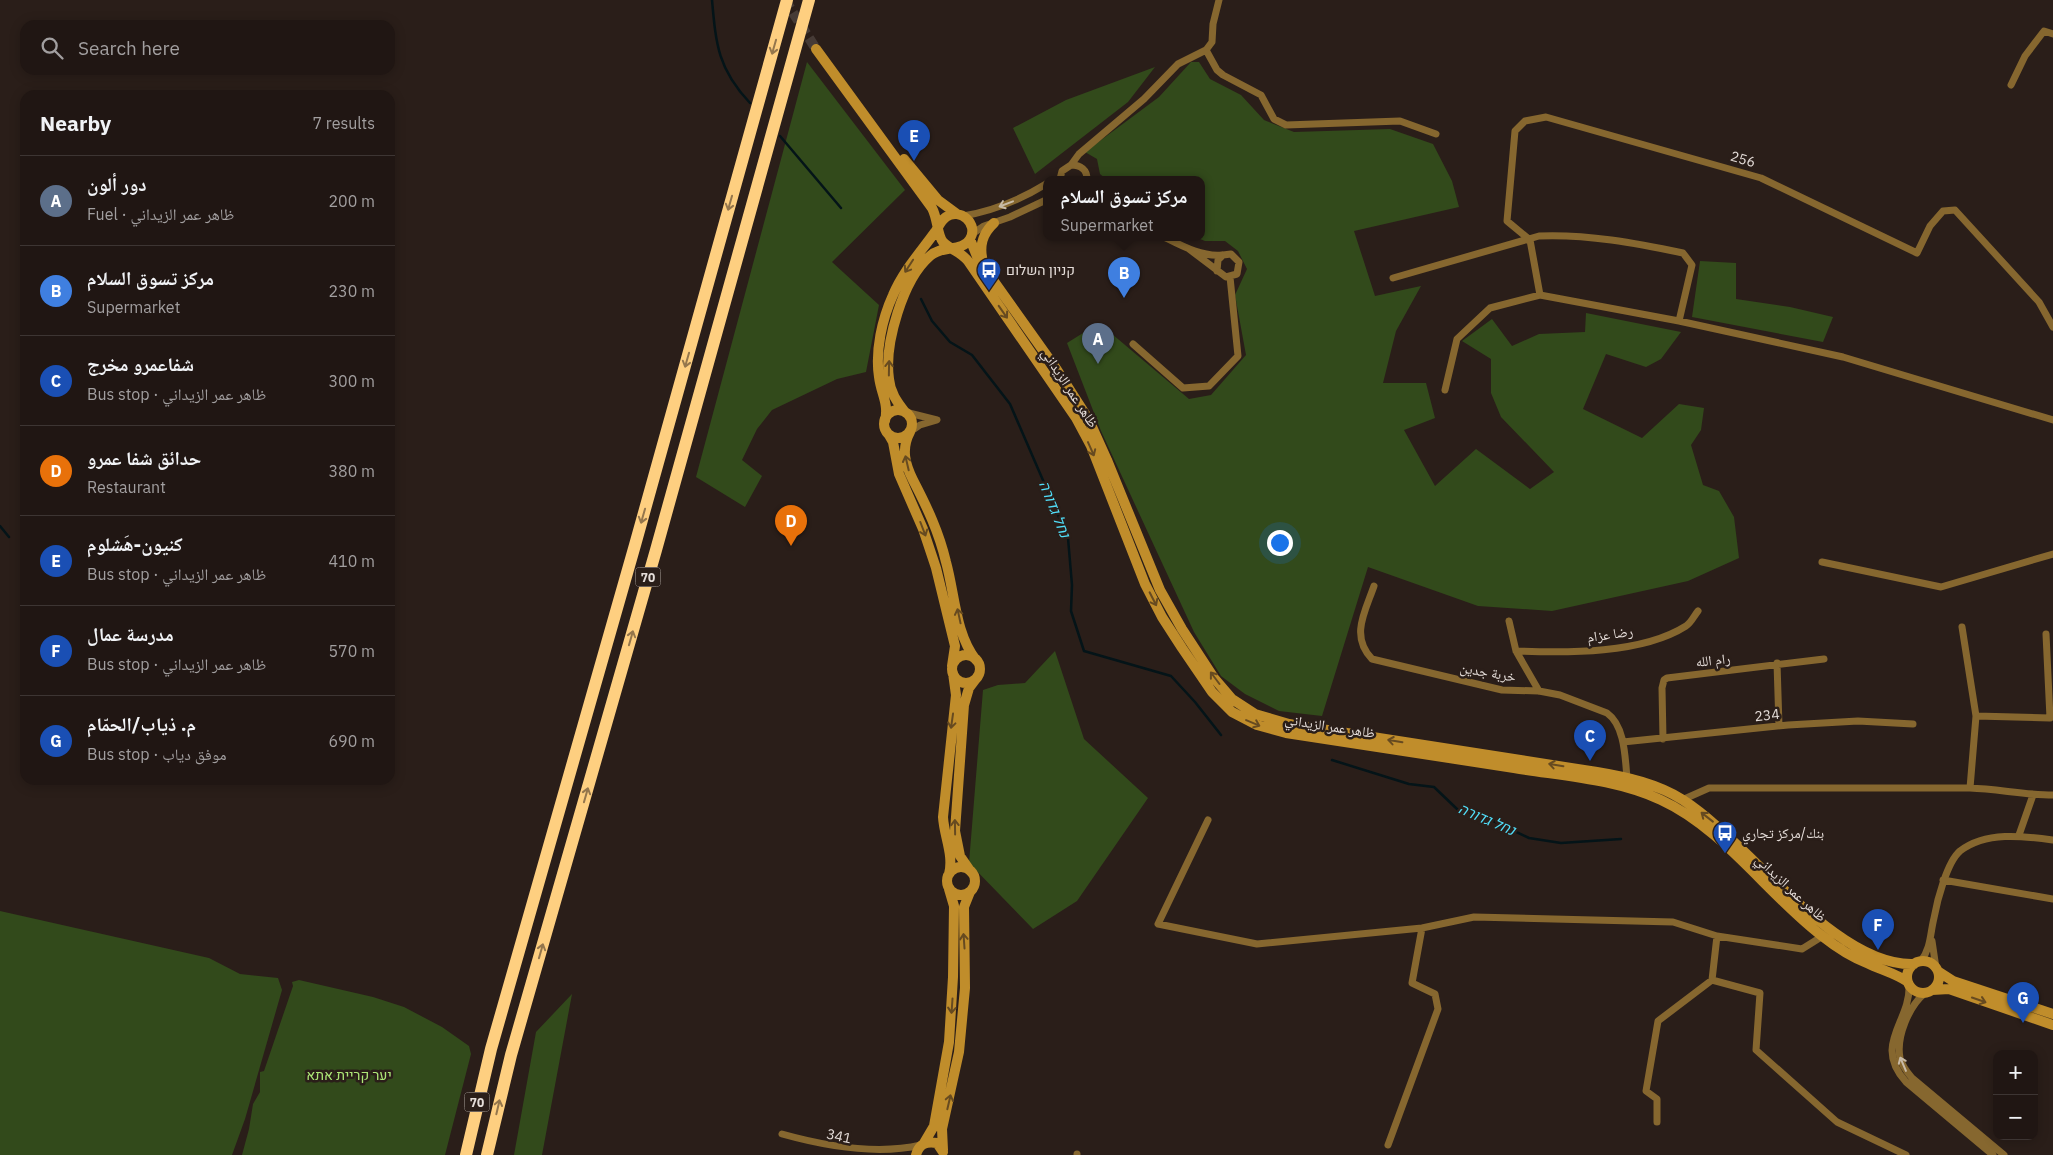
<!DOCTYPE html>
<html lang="en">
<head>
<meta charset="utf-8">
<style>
	:root { --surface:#201613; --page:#281f1c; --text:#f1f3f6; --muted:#a29fa0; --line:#3d3533; --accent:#b45309 }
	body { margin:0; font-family:"IBM Plex Sans","Noto Naskh Arabic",Heebo,sans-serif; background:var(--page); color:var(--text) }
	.controls { position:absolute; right:15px; bottom:15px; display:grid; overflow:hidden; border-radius:10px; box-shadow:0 2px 12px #0003 }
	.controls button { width:45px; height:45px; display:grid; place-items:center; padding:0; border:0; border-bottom:1px solid var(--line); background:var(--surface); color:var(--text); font:25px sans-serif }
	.you { position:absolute; left:1279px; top:542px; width:18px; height:18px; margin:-12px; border:4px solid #fff; border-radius:50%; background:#1a73e8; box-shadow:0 0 0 8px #1a73e833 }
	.badge { display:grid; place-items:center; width:32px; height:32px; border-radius:50%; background:var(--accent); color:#fff; font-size:16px; font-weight:700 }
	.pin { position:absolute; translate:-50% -41px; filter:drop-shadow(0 1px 2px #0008) }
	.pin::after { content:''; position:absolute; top:26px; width:18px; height:15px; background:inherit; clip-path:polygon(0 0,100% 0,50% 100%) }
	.popup { position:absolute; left:1043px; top:176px; width:162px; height:65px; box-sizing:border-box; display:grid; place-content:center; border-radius:10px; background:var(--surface); filter:drop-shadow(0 1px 4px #0005); font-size:16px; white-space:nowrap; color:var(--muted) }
	.popup b { font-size:19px; color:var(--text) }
	.popup::after { content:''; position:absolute; left:50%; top:100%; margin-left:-10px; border:10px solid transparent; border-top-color:var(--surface) }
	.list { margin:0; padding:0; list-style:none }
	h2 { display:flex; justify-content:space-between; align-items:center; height:65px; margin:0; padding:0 20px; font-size:21px }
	h2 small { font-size:16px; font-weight:400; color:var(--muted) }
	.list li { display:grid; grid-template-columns:32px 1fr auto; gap:15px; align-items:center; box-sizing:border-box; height:90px; padding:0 20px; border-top:1px solid var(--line) }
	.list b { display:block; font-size:19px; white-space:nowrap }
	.list p { margin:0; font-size:16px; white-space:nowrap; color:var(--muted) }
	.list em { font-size:16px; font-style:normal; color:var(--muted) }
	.icon { flex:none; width:28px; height:28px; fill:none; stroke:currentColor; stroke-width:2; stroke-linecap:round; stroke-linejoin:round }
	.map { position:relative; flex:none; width:2053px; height:1155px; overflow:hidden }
	.search { position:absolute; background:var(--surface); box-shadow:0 2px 12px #0003; left:20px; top:20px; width:375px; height:55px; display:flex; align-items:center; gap:12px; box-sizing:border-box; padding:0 18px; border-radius:15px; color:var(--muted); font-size:19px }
	.panel { position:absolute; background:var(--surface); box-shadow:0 2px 12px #0003; left:20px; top:90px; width:375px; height:695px; border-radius:15px }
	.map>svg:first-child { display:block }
	.green { fill:#324a1b }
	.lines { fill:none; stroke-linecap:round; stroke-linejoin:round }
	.stream { stroke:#041418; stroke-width:2.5 }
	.secondary-tunnel { stroke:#463b36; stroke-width:10; stroke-dasharray:10 5; stroke-linecap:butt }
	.street { stroke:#86672f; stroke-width:7 }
	.secondary { stroke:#c08d2b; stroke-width:10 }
	.highway { stroke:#fecf80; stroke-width:12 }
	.oneway { stroke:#94764c }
	.oneway2 { stroke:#c8baa6 }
	.oneway3 { stroke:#664a20 }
	.labels { text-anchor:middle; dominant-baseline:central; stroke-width:5; stroke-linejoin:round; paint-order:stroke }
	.shield { fill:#2a1e19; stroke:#ada49f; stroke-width:1 }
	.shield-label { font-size:12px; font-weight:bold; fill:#e5ddd9 }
	.street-label { font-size:14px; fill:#e5ddd9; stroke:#2a1e19 }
	.poi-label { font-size:14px; fill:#e5ddd9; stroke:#2a1e19; text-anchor:start }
	.park-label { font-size:14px; fill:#ade777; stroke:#2a1e19 }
	.water-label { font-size:15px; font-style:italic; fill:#51ddf8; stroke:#2a1e19 }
</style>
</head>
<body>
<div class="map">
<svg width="2053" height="1155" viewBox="0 0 2053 1155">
	<rect width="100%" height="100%" fill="#2a1e19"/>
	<path class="green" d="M807,62L905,190L832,262L879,305L866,372L837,379L772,410L757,429L742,460L762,476L745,507L696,477Z
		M1191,62H1199L1210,79L1241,95L1264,120L1294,132L1390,129L1433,144L1452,181L1459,207L1354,231L1375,296L1421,286L1396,331L1383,383H1426L1435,418L1404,430L1435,486L1476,449L1530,489L1554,472L1501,417L1491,393V359L1462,341L1492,319L1512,346L1539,334L1585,332L1586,313L1681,332L1661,359L1646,367L1606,354L1583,409L1642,438L1679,404L1704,408L1701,430L1691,445L1703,485L1719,491L1734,517L1739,558L1688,581L1552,611L1478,606L1368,567L1322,716L1279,711L1245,694L1221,676L1194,632L1101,431L1067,343L1099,323L1189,399L1211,395L1246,355L1235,295L1247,269L1238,251L1225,241H1205L1195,237H1202V179H1106L1100,174L1097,159L1085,152L1159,97Z
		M1155,67L1128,102L1035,174L1013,128L1066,100Z
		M1700,261L1736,263V299L1790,307L1833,317L1823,342L1692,317Z
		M1055,651L1084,739L1148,798L1077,901L1033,929L969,863L983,690L998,685L1025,683Z
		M0,911L209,958L240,974L278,978L282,990L245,1119L232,1155H0Z
		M299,980L373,997L404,1007L442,1027L469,1046L471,1054L445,1155H242L249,1129L253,1104L260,1092V1072L264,1071L293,986L292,982Z
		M572,994L542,1155H514L536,1032Z"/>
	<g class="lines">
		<path class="stream" d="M712,0C716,45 718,69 750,103
			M780,136L841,208
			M921,299L932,321L950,342L972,355L1010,404L1068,538L1072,585L1071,611L1084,651L1171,676L1195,702L1221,735
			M0,526L9,537
			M1332,760L1409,784L1434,787L1457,809L1483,816L1529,838L1561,843L1621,839"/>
		<path class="secondary-tunnel" d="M785,0L816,49"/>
		<path class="street" d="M1206,50L1217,70L1223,75L1261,95L1274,119L1286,125L1400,121L1436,134
			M2011,85L2025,56L2044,31L2053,34
			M1071,165L1079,154L1144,99L1178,64L1206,50L1212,42L1213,24L1219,0
			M1060,179L1062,171L1071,165C1081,165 1087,170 1087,179
			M963,216C993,211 1020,200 1046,184
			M972,234L984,226L1010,217L1046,200
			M1164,237C1182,246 1202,257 1222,255
			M1189,249L1226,277L1237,274L1239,262L1231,254L1223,255L1218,260L1217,271
			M1393,278L1539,236C1587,234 1636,243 1683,253L1692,265L1679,321
			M1540,295L1530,240L1507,221L1515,131L1525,121L1546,117L1761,178L1917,253L1930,226L1943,211L1955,210L2039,302L2053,327
			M1133,344L1183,388L1209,386L1238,356L1230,277
			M1445,390L1457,339L1490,308L1540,295L1679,321L1843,357L2053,420
			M905,412L937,420L920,425L910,432
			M1822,562L1941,587L2053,554
			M1374,586C1365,612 1350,636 1372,659L1502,690L1539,691L1560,695L1607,713C1625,726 1625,757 1627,778
			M1509,621L1516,651L1539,691
			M1962,627L1976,716L1970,788
			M1516,651C1567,653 1642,654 1686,626C1691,623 1694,616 1698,611
			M1777,663L1779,726
			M1976,716L2050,718L2046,634
			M1663,739L1662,688L1664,680L1667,678L1824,659
			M1623,742L1788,725L1858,721L1913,724
			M1682,800L1709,788H1970C1998,789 2025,795 2053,795
			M1208,820L1158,924L1257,944L1422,928L1474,917L1673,922L1717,936
			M2019,835L2033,795
			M1943,880L2053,899
			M1826,934L1802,949L1717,936L1712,980L1760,993L1756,1050L1837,1122L1906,1155
			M1932,941L1936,968
			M1921,961C1931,948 1930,934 1934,918C1937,901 1947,862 1960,851C1986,831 2023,836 2053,840
			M1909,985C1911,1022 1872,1044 1906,1082L1993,1155
			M1925,993C1909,1006 1896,1037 1900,1058C1902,1066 1907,1072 1912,1078L2004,1155
			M1657,1122V1099L1646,1091L1658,1021L1712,980
			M782,1134C825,1146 878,1155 921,1145
			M1388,1145L1438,1009L1435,994L1412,983L1422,928
			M1077,1155V1154"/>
		<path class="secondary" d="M816,49L932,208C938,219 937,235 943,242C949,249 960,251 968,261L1076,418L1091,446L1145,584L1162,617L1182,648L1212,692L1232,712L1257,725L1286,733C1362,745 1438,757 1514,768C1562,776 1616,779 1661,800C1724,829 1767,894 1822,936C1836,947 1851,957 1867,963C1881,970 1895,973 1908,982
			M904,159L938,200L957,214
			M970,239L978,259L1057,370L1089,420L1107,460L1160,590L1182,629L1214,678L1232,699L1255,714L1289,724L1597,772C1627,777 1658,784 1683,800C1749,842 1835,967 1914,964
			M983,262C979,246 982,234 994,223
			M884 424a14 14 0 1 1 28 0a14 14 0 1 1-28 0Z
			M885,421C889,403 881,394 879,377C875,351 882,319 893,295C903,271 920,253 935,232C939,227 940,221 946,217C960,207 979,224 970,239C963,252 941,245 930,256C903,279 884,344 889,379C890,392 897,402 905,412
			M910,432C901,449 905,464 913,480C927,507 939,532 946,562C955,594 955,633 976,660
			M889,435L893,442L899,474L923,529L936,568L955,646L952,666
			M952 669a14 14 0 1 1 28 0a14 14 0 1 1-28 0Z
			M947 881a14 14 0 1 1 28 0a14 14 0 1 1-28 0Z
			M971,872L960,856L955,831L964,705L969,688L975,680
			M949,874C954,855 944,836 943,817L956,695L953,673
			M1907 977a16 16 0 1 1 32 0a16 16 0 1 1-32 0Z
			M1939,972L1953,981L2053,1014
			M1932,990L1949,989L2053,1025
			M924,1143L934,1126L949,1042L953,977L954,906L949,889
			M943,1150L942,1129L959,1052L965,988L964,907L970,892
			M916,1155C919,1144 926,1141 937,1143L943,1152"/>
		<path class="highway" d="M466,1155L491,1049L635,545L787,0
			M487,1155L511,1055L656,550L809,0"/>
	</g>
	<defs><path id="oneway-shaft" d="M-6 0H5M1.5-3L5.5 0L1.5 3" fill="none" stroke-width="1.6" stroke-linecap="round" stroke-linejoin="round" transform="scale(1.25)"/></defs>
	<g class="oneway">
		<use href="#oneway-shaft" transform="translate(774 47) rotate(106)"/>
		<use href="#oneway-shaft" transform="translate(730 203) rotate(106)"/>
		<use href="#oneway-shaft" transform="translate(687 360) rotate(106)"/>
		<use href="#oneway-shaft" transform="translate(643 516) rotate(106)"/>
		<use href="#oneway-shaft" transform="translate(631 638) rotate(-74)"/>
		<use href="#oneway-shaft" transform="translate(586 795) rotate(-74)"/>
		<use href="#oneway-shaft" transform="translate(541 951) rotate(-74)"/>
		<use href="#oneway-shaft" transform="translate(498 1107) rotate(-77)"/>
	</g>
	<g class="oneway2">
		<use href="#oneway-shaft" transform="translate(1006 204) rotate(159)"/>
		<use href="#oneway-shaft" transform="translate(1903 1064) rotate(-113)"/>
	</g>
	<g class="oneway3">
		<use href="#oneway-shaft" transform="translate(909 266) rotate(123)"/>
		<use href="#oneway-shaft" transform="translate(1003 312) rotate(55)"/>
		<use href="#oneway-shaft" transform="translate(889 368) rotate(-89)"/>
		<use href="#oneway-shaft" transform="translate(1091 449) rotate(66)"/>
		<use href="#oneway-shaft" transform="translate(907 463) rotate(-103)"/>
		<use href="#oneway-shaft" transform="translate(923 529) rotate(69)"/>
		<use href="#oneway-shaft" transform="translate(1153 599) rotate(63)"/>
		<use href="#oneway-shaft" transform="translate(959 616) rotate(-102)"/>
		<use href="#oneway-shaft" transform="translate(1215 678) rotate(-127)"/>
		<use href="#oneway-shaft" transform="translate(952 721) rotate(98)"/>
		<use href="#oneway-shaft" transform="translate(1253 723) rotate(23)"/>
		<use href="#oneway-shaft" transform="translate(1395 741) rotate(-171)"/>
		<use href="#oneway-shaft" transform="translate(1556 765) rotate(-171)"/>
		<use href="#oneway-shaft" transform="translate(1707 817) rotate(-142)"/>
		<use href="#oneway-shaft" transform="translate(955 827) rotate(-91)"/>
		<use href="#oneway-shaft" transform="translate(964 941) rotate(-94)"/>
		<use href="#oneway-shaft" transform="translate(1979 1000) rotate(19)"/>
		<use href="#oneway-shaft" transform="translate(952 1006) rotate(94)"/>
		<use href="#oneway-shaft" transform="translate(949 1102) rotate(-77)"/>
	</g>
	<defs>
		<symbol id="bus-pin" viewBox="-11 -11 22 30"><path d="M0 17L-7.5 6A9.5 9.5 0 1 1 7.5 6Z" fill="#1a4fb4" stroke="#2a1e19"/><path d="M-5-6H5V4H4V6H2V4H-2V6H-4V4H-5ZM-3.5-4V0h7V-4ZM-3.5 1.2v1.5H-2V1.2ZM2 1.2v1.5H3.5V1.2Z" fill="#fff"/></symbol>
	</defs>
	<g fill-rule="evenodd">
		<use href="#bus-pin" x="975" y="256" width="28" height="38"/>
		<use href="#bus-pin" x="1711" y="819" width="28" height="38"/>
	</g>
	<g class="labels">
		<g class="shield">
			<rect x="635.5" y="567.5" width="25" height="19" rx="4"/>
			<rect x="464.5" y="1092.5" width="25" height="19" rx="4"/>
		</g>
		<g class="shield-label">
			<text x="648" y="577">70</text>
			<text x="477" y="1102">70</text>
		</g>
		<g class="street-label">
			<text transform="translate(1743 159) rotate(16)">256</text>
			<text transform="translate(1070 388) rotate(57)">ظاهر عمر الزيداني</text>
			<text transform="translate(1610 634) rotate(-8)">رضا عزام</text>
			<text transform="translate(1713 660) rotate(-6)">رام الله</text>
			<text transform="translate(1488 672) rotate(10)">خربة جدين</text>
			<text transform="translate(1767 715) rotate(-6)">234</text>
			<text transform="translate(1330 726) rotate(9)">ظاهر عمر الزيداني</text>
			<text transform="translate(1791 888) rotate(43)">ظاهر عمر الزيداني</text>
			<text transform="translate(839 1136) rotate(12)">341</text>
		</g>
		<g class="poi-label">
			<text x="1006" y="270">קניון השלום</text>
			<text x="1742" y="833">بنك/مركز تجاري</text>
		</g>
		<g class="park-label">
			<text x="349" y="1075">יער קריית אתא</text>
		</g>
		<g class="water-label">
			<text transform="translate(1055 509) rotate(68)">נחל גדורה</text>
			<text transform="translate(1487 819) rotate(23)">נחל גדורה</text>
		</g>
	</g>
</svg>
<div class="controls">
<button>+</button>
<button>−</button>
</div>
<div class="you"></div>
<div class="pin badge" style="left:1098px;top:364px;background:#5c6f8a">A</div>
<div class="pin badge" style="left:1124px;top:298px;background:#3f7fe0">B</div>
<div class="popup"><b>مركز تسوق السلام</b>Supermarket</div>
<div class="pin badge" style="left:1590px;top:761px;background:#1a4fb4">C</div>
<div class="pin badge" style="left:791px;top:546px;background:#e8710a">D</div>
<div class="pin badge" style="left:914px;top:161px;background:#1a4fb4">E</div>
<div class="pin badge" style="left:1878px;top:950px;background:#1a4fb4">F</div>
<div class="pin badge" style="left:2023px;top:1023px;background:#1a4fb4">G</div>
<div class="search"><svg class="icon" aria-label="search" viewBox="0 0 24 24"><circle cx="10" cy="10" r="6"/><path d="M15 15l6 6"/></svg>Search here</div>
<section class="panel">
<h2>Nearby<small>7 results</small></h2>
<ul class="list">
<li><span class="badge" style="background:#5c6f8a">A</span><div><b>دور ألون</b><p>Fuel · ظاهر عمر الزيداني</p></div><em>200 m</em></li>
<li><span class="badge" style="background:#3f7fe0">B</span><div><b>مركز تسوق السلام</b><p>Supermarket</p></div><em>230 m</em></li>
<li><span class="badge" style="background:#1a4fb4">C</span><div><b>شفاعمرو مخرج</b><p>Bus stop · ظاهر عمر الزيداني</p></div><em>300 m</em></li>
<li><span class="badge" style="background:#e8710a">D</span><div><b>حدائق شفا عمرو</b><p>Restaurant</p></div><em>380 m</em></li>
<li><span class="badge" style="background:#1a4fb4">E</span><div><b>كنيون-هَشلوم</b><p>Bus stop · ظاهر عمر الزيداني</p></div><em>410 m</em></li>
<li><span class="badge" style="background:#1a4fb4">F</span><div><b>مدرسة عمال</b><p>Bus stop · ظاهر عمر الزيداني</p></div><em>570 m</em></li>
<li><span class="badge" style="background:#1a4fb4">G</span><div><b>م. ذياب/الحمّام</b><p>Bus stop · موفق دياب</p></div><em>690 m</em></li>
</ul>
</section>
</div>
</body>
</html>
